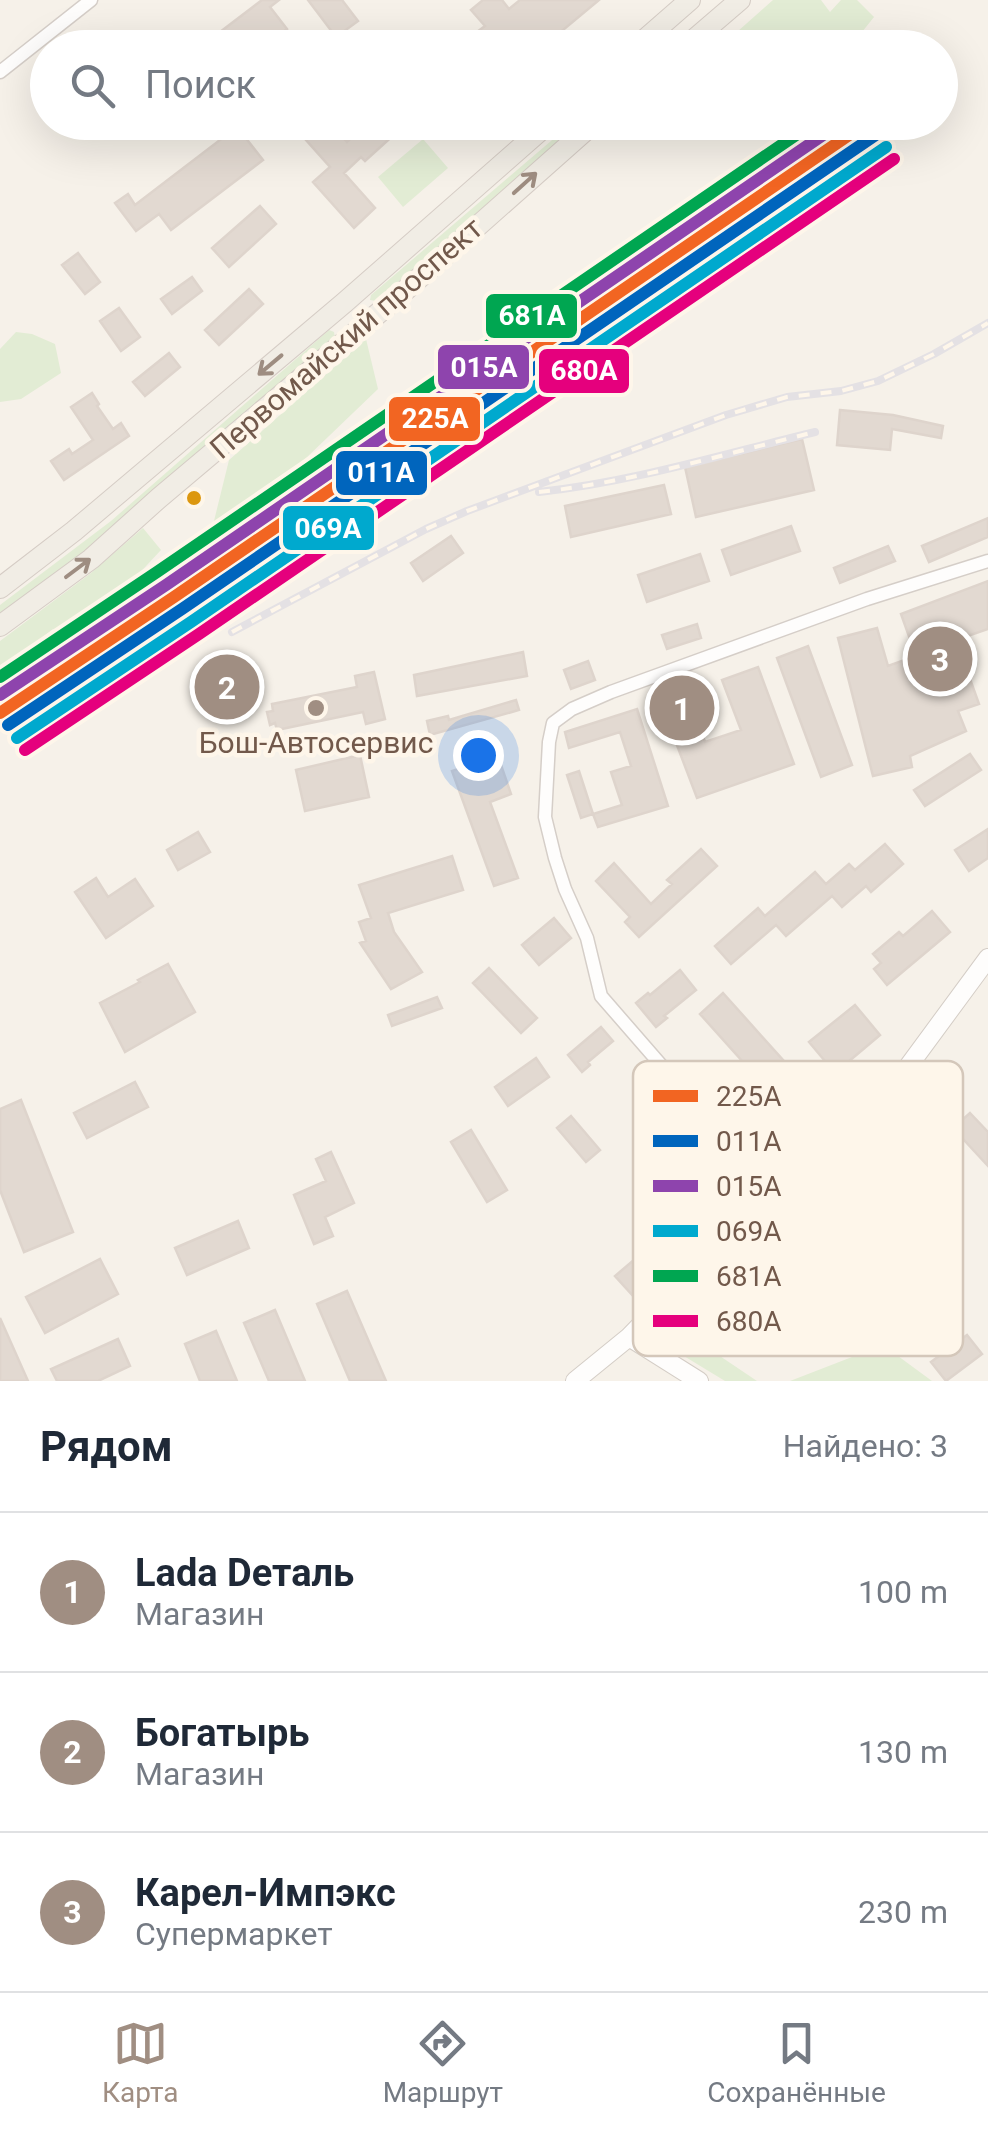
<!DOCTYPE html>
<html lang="ru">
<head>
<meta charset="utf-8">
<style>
	:root { --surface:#fff; --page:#f2f2f3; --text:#1f2937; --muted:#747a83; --line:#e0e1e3; --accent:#a08e82 }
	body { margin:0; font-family:Roboto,sans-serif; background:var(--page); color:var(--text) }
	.you { position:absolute; left:478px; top:755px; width:35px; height:35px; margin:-25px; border:8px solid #fff; border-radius:50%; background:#1a73e8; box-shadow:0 0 0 15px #1a73e833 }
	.badge { display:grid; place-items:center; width:65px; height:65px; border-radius:50%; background:var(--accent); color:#fff; font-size:32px; font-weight:700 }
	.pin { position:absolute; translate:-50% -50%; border:5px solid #fff; box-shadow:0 2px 10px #0006 }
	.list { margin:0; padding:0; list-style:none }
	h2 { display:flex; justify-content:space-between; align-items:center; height:130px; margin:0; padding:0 40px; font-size:42px }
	h2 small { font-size:32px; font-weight:400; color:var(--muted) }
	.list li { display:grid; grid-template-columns:65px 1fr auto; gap:30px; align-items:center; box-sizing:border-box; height:160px; padding:0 40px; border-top:2px solid var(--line) }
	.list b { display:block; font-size:38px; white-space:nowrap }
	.list p { margin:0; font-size:32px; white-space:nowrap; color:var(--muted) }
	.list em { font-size:32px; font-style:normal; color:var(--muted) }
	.icon { flex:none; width:55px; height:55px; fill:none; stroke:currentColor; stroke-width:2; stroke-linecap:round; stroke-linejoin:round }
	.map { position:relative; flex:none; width:988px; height:1381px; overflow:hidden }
	.search { position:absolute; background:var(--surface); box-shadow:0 10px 40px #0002; left:30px; right:30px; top:30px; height:110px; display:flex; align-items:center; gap:25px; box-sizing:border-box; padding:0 35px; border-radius:55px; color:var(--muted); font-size:38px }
	.sheet { height:610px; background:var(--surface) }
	nav { display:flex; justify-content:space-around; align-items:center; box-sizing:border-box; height:140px; border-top:2px solid var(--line); background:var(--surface); font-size:28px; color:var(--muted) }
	nav a { display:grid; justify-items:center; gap:5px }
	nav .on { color:var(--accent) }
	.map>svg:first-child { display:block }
	.green { fill:#e2ecd4 }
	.building { fill:#e2d9d1; stroke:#ded4cc; stroke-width:2.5 }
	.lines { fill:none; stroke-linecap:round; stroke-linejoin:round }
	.street-casing { stroke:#d5cec8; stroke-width:15 }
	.secondary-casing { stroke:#d4cdc6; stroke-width:20 }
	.primary-casing { stroke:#d5ccc5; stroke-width:22 }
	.street { stroke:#fefdfc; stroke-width:12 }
	.secondary { stroke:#fefdfc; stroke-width:18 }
	.primary { stroke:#f1ede5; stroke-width:20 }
	.rail-casing { stroke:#e4e1e4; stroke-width:8 }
	.rail { stroke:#fef6ea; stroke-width:4; stroke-dasharray:11; stroke-linecap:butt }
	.rail-1-casing { stroke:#fef6ea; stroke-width:20 }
	.rail-2-casing { stroke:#fef6ea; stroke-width:20 }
	.rail-3-casing { stroke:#fef6ea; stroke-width:20 }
	.rail-4-casing { stroke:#fef6ea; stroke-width:20 }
	.rail-5-casing { stroke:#fef6ea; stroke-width:20 }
	.rail-6-casing { stroke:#fef6ea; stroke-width:20 }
	.rail-1 { stroke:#f26522; stroke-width:12 }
	.rail-2 { stroke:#0065bd; stroke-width:12 }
	.rail-3 { stroke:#8e44ad; stroke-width:12 }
	.rail-4 { stroke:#00a9ce; stroke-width:12 }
	.rail-5 { stroke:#00a651; stroke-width:12 }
	.rail-6 { stroke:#e5007d; stroke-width:12 }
	.oneway { stroke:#9e8d81 }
	.bus-dot { fill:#dc970f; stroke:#fef6ea; stroke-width:4 }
	.poi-dot { fill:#a08e82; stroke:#fef6ea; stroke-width:4 }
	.labels { text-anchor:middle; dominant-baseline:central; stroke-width:9; stroke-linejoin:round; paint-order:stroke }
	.street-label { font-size:30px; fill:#72594b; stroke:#fef6ea }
	.poi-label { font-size:30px; fill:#72594b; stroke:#fef6ea }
	.key { fill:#fef6ea; stroke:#d4c7ba; stroke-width:2.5 }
	.key-label { font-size:28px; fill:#72594b }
	.line-badge { stroke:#fef6ea; stroke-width:4 }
	.badge-label { font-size:28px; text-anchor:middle; font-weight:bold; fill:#fff }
</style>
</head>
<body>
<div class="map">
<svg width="988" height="1381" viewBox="0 0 988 1381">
	<rect width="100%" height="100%" fill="#f6f1e9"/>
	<path class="green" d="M773,0H821L830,12L841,0H857L874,17L850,47H720Z
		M572,123H583L376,301L370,300L371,295Z
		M423,139L448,168L403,207L378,177Z
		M329,330L334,332L335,338L114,530L0,616V605L111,521Z
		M16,332L32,334L55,344L61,373L21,399L0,402V349Z
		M366,339L378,389L304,460L213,525L229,460Z
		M143,528L161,550L120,594L62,636L53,629L0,671V641L91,573Z
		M674,1310L702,1344L757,1381H725L669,1347L663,1336L666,1322Z
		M883,1345L932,1381H790Z"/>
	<path class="building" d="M262,0H279L270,7L287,29L262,48H199Z
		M308,0H342L358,21L336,37Z
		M483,0H502L509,9L520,0H599L551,40L547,34L531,48H503L492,35L485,41L477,32L485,26L471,10Z
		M308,122H329L347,142L369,122H391L398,131L365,161L361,157L344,173L375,208L354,228L313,182L330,167L298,131Z
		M237,127L263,160L171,230L159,214L136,231L115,203L128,194L135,205Z
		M260,206L276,224L229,267L212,248Z
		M78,253L100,282L85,294L62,265Z
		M192,277L202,291L172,314L161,299Z
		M249,289L263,304L219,345L205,330Z
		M119,308L140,337L121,351L100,321Z
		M169,353L180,367L145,396L133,382Z
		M92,393L99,404L97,406L113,429L121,423L129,436L64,480L51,461L69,449L72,454L93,440L71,407Z
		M840,410L893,415L943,426L941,438L892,429L890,450L837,445Z
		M802,439L814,490L696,517L685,467Z
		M664,485L671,514L571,537L565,506Z
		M988,518V537L929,562L922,546Z
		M791,526L800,551L731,575L722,550Z
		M451,536L463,553L423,581L411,563Z
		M888,546L895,561L840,583L834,568Z
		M700,554L709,581L647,602L638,575Z
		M988,581V629L956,640L979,704L958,711L966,731L910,756L912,767L873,776L838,638L877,628L888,666L916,656L901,614Z
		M697,624L701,638L667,649L662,635Z
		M808,646L852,765L821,777L777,658Z
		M523,652L527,676L417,696L414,675Z
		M588,661L595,680L571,689L564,670Z
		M758,667L794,764L697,798L661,703L687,693L705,742L741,730L722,680Z
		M374,672L385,719L366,724L363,712L277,730L275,723L270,725L267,712L273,711L272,704L357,687L355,676Z
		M516,700L519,710L430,735L427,721L448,716L449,720Z
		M637,709L668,806L598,827L593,814L622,805L611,772L631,766L620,732L569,748L565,732Z
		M970,754L981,770L925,806L914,790Z
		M360,755L369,797L305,811L296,770Z
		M479,762L481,769L500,762L511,794L490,802L518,878L494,886L452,771Z
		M579,771L593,814L581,818L567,775Z
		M988,829V858L969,871L955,850Z
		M198,832L210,852L178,870L167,850Z
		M885,844L903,864L871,892L866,886L842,907L832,896L786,936L776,925L731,964L715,946L758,908L765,916L815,872L826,884L849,864L855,870Z
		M701,849L717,866L639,937L625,922L630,917L596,881L614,863L651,904L672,884L667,880Z
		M452,856L463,890L388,913L394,932L422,972L391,989L360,943L366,941L359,922L371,918L359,885Z
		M96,878L108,897L135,879L153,906L106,938L75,892Z
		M932,911L950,932L887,985L874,969L881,963L873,954L899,932L903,936Z
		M554,918L571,938L539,965L522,945Z
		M168,964L195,1012L125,1052L100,1003L140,982L138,980Z
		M489,968L537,1018L521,1033L473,983Z
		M680,970L696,990L664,1016L667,1018L656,1027L636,1003L648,993L650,995Z
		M723,993L792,1070L769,1091L700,1014Z
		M437,997L442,1008L392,1026L388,1015Z
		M855,1005L880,1035L835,1073L809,1042Z
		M601,1027L613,1041L588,1062L590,1065L582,1072L568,1055Z
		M536,1058L549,1077L508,1106L495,1087Z
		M135,1082L148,1107L87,1138L74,1113Z
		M21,1100L73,1232L24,1252L0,1190V1109Z
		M970,1113L988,1132V1166L953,1128Z
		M571,1116L600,1150L586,1162L557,1128Z
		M471,1130L507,1190L487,1202L451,1142Z
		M331,1152L354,1203L325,1217L333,1236L314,1244L294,1195L326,1181L316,1159Z
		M238,1221L249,1248L187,1275L175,1248Z
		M648,1248L666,1269L634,1297L615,1276Z
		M100,1259L118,1294L45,1333L26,1297Z
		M347,1291L386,1381H350L317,1304Z
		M275,1310L305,1381H269L244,1323Z
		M0,1318L28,1381H0Z
		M216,1331L237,1381H200L185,1344Z
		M967,1335L982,1354L946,1381L931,1362Z
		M118,1339L130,1366L98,1381H57L51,1369Z"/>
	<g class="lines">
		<defs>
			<path id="street" d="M0,72L91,0
				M775,1196L601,996L587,938L565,889L555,858L545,817L549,742L553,723L572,709L611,692L867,599L988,561"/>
			<path id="secondary" d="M629,1337L699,1381
				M575,1381L629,1337L695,1269L861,1119L896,1083L988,958"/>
			<path id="primary" d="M635,48L690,0
				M684,48L740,0
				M0,588L74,531L344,303L550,122
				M0,626L91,559L159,498L400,295L595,122"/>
		</defs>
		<use href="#street" class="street-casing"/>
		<use href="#secondary" class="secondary-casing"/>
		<use href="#primary" class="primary-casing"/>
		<use href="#street" class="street"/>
		<use href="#secondary" class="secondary"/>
		<use href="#primary" class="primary"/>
		<defs>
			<path id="rail" d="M539,492C633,482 724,454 815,432
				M232,632L426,529L467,511L726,415L787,397L841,391L878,381L934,354L988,323"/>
		</defs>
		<use href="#rail" class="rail-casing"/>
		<use href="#rail" class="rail"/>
		<defs>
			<path id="rail-1" d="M0,713L174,597L868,122"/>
			<path id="rail-2" d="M8,725L182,609L877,134"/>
			<path id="rail-3" d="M0,695L166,585L842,122"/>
			<path id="rail-4" d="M17,738L191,622L886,147"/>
			<path id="rail-5" d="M0,677L157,572L815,122"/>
			<path id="rail-6" d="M25,750L199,634L894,159"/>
		</defs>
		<use href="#rail-1" class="rail-1-casing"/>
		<use href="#rail-2" class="rail-2-casing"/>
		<use href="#rail-3" class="rail-3-casing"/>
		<use href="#rail-4" class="rail-4-casing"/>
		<use href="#rail-5" class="rail-5-casing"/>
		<use href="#rail-6" class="rail-6-casing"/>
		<use href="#rail-1" class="rail-1"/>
		<use href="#rail-2" class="rail-2"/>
		<use href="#rail-3" class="rail-3"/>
		<use href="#rail-4" class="rail-4"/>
		<use href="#rail-5" class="rail-5"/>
		<use href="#rail-6" class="rail-6"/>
	</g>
	<defs><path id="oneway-shaft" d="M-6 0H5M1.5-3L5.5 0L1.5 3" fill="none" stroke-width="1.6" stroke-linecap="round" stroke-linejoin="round" transform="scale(2.5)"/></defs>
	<g class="oneway">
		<use href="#oneway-shaft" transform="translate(525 183) rotate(-42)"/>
		<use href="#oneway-shaft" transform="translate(270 365) rotate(140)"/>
		<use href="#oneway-shaft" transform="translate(78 568) rotate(-37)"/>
	</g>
	<circle class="bus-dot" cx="194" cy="498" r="9"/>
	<circle class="poi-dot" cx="316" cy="708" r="10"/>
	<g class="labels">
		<g class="street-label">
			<text transform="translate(346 338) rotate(-41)">Первомайский проспект</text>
		</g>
		<g class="poi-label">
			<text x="316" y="742">Бош-Автосервис</text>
		</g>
	</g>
	<rect x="633" y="1061" width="330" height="295" rx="15" class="key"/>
	<rect x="653" y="1090" width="45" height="12" fill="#f26522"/>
	<rect x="653" y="1135" width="45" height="12" fill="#0065bd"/>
	<rect x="653" y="1180" width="45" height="12" fill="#8e44ad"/>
	<rect x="653" y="1225" width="45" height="12" fill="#00a9ce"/>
	<rect x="653" y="1270" width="45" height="12" fill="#00a651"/>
	<rect x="653" y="1315" width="45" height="12" fill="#e5007d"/>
	<g class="key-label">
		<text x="716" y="1106">225А</text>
		<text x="716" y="1151">011А</text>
		<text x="716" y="1196">015А</text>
		<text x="716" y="1241">069А</text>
		<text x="716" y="1286">681А</text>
		<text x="716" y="1331">680А</text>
	</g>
	<g class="line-badge">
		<rect x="484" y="292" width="95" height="48" rx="10" fill="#00a651"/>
		<rect x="436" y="343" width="95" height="48" rx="10" fill="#8e44ad"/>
		<rect x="537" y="347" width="94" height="48" rx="10" fill="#e5007d"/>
		<rect x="387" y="395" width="95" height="48" rx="10" fill="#f26522"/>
		<rect x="334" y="449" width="95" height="48" rx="10" fill="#0065bd"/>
		<rect x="281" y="504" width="95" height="48" rx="10" fill="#00a9ce"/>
	</g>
	<g class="badge-label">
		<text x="532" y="325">681А</text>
		<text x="484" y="377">015А</text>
		<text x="584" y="380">680А</text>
		<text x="435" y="428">225А</text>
		<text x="381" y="482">011А</text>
		<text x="328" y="538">069А</text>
	</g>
</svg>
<div class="you"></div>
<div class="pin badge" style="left:682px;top:708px">1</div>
<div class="pin badge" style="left:227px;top:687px">2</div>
<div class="pin badge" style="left:940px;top:659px">3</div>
<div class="search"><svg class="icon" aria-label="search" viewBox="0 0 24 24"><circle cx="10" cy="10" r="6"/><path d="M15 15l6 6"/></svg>Поиск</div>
</div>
<section class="sheet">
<h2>Рядом<small>Найдено: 3</small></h2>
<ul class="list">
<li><span class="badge">1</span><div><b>Lada Dеталь</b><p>Магазин</p></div><em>100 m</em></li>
<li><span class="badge">2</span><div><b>Богатырь</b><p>Магазин</p></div><em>130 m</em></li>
<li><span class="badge">3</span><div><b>Карел-Импэкс</b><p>Супермаркет</p></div><em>230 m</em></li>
</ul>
</section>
<nav>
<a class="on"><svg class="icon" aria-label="map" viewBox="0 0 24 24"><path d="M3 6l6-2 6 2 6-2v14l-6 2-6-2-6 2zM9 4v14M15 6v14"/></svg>Карта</a>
<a><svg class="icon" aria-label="directions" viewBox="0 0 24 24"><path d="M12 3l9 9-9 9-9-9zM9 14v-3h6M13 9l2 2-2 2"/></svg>Маршрут</a>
<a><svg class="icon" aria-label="saved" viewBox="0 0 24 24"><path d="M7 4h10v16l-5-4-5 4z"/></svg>Сохранённые</a>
</nav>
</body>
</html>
